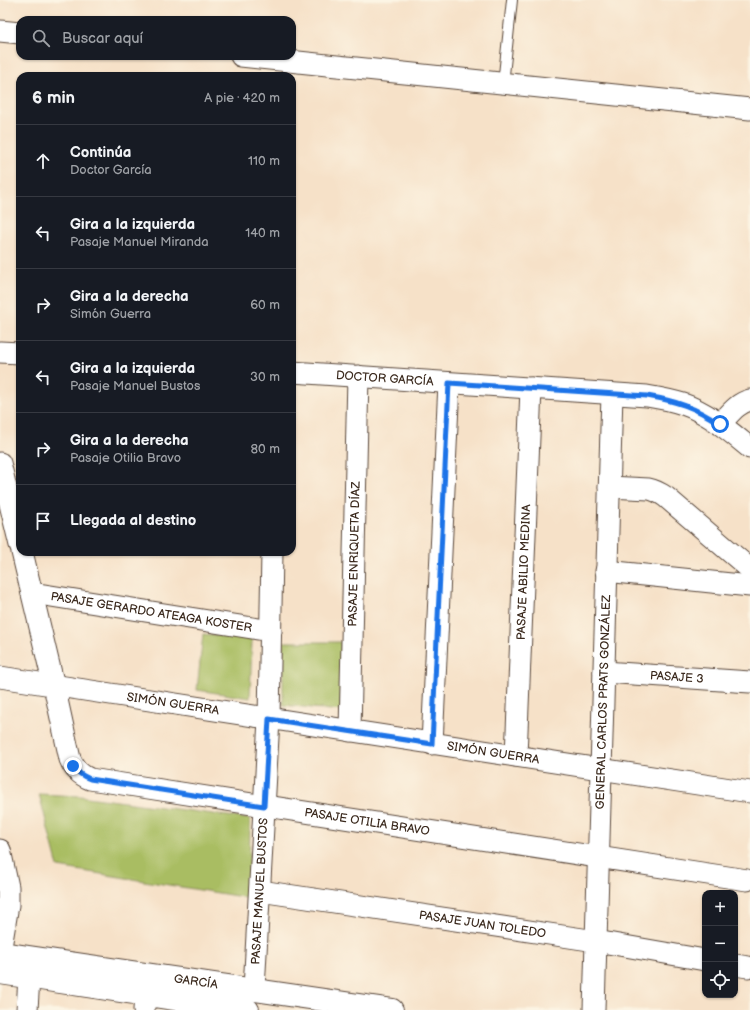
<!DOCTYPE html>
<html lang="es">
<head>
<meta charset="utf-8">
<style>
	:root { --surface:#171b24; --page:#20242c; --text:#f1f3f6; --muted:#9ea1a6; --line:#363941 }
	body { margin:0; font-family:"Balsamiq Sans",sans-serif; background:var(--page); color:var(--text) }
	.controls { position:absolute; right:12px; bottom:12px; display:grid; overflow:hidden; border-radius:8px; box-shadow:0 1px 3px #0004 }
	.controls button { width:36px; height:36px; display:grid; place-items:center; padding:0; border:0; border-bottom:1px solid var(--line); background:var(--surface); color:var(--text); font:20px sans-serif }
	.stop { position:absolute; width:12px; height:12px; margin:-9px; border:3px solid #1a73e8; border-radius:50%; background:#fff }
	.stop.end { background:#1a73e8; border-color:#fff; box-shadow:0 1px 4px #0008 }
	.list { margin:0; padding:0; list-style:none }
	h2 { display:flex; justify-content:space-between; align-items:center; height:52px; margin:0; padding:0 16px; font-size:17px }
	h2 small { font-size:13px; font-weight:400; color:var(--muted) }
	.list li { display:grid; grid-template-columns:26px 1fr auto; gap:12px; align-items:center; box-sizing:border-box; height:72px; padding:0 16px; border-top:1px solid var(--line) }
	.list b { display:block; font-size:15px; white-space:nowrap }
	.list p { margin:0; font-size:13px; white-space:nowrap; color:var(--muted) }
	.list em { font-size:13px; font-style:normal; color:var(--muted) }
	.icon { flex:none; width:22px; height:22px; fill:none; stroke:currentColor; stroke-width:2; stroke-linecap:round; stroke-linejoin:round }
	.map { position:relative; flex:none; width:750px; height:1010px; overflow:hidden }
	.search { position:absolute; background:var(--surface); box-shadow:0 1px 3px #0004; left:16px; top:16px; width:280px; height:44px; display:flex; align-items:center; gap:10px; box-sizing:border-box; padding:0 14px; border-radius:12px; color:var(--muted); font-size:15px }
	.panel { position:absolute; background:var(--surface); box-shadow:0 1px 3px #0004; left:16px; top:72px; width:280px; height:484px; border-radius:12px }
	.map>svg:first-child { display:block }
	.green { fill:#a9bd62; stroke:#727440 }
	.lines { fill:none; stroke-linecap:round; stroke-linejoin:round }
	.service-casing { stroke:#574538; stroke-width:12 }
	.minor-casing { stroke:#574538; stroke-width:23 }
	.tertiary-casing { stroke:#574538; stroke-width:24 }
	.service { stroke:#fff; stroke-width:10 }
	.minor { stroke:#fff; stroke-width:21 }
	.tertiary { stroke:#fff; stroke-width:22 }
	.route { stroke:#1a73e8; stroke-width:5 }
	.labels { text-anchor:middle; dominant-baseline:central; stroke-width:3; stroke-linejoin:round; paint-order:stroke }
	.street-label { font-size:12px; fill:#3b2a1e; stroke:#fcf5e5 }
</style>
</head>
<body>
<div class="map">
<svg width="750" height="1010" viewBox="0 0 750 1010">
	<rect width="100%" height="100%" fill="#fcf5e5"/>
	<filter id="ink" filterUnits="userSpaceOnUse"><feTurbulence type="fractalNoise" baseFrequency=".025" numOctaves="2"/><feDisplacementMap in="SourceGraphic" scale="8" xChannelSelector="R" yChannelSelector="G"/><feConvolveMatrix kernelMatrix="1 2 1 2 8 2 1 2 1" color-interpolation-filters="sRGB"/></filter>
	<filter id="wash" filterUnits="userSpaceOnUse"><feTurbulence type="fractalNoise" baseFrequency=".012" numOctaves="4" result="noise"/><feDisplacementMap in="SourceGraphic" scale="16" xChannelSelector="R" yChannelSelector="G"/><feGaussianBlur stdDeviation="0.9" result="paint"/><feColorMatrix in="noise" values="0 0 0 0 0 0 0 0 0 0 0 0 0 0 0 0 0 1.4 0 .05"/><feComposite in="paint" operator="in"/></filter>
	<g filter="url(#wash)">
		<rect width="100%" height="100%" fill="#f6e1c8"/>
		<path class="green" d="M203,634L252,639L250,698L197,690Z
			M283,642H341V711L283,705Z
			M39,794L80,796L250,819L249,898L58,867Z"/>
	</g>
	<g filter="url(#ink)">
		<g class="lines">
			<defs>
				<path id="service" d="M503,84L512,0"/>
				<g id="minor">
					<path d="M0,31L20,33"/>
					<path d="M241,56L750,109"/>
					<path d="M0,352L20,353"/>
					<path id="s1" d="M292,372L647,396C659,398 671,400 683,404C709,413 729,431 750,448"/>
					<path d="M720,424C729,415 737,403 750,400"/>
					<path d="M0,463L20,545"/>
					<path d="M609,487L649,489C655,490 660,493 666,497L750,569"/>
					<path id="s2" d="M22,552L54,686L70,759C74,769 80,775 90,779L747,880"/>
					<path d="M606,571L750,586"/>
					<path id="s3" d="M32,593L271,631"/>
					<path id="s4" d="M604,672L750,682"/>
					<path id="s5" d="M0,677L750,792"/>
					<path id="s6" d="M350,731L358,376"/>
					<path d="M432,744L449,383"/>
					<path id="s7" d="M516,756L531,388"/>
					<path d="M0,850L8,887V905L0,953"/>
					<path id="s8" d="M260,891L596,941L705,960"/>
					<path d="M735,965L748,967"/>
					<path id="s9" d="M254,989L269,719L272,552"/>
					<path d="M27,1010L29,977"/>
					<path d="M144,1010L145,995"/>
					<path id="s10" d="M594,1010L612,394"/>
				</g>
				<g id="tertiary">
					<path id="s11" d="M0,953L392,1010"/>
					<path d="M0,973L248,1010"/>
				</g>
			</defs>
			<use href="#service" class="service-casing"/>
			<use href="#minor" class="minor-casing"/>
			<use href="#tertiary" class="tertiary-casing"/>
			<use href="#service" class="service"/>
			<use href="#minor" class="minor"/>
			<use href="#tertiary" class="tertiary"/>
		</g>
	</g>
	<g class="lines" filter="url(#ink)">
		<path class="route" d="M73,766C77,772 82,776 90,779L264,806L269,719L432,744L449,383L647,396C676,401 695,407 720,424"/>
	</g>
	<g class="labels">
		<g class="street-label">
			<text stroke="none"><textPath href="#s1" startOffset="93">DOCTOR GARCÍA</textPath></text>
			<text stroke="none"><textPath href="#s6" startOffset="177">PASAJE ENRIQUETA DÍAZ</textPath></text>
			<text stroke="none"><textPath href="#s7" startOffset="184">PASAJE ABILIO MEDINA</textPath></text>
			<text stroke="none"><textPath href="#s3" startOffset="121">PASAJE GERARDO ATEAGA KOSTER</textPath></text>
			<text stroke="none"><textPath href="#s4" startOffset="73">PASAJE 3</textPath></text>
			<text stroke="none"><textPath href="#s10" startOffset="308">GENERAL CARLOS PRATS GONZÁLEZ</textPath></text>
			<text stroke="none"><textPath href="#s5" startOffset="175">SIMÓN GUERRA</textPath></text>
			<text stroke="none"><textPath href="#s5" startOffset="499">SIMÓN GUERRA</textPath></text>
			<text stroke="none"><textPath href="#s2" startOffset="522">PASAJE OTILIA BRAVO</textPath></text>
			<text stroke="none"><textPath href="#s9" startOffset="98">PASAJE MANUEL BUSTOS</textPath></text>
			<text stroke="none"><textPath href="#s8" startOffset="225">PASAJE JUAN TOLEDO</textPath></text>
			<text stroke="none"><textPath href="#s11" startOffset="198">GARCÍA</textPath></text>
		</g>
	</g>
</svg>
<div class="controls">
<button>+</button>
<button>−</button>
<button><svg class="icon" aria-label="locate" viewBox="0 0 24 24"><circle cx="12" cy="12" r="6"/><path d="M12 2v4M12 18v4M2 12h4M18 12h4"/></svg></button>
</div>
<div class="stop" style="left:720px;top:424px"></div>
<div class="stop end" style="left:73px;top:766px"></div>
<div class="search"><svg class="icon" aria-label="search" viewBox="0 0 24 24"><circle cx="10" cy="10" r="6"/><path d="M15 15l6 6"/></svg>Buscar aquí</div>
<section class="panel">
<h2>6 min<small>A pie · 420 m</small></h2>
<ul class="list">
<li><svg class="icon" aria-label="ahead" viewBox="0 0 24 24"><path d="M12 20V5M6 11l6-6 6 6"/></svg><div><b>Continúa</b><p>Doctor García</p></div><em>110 m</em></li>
<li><svg class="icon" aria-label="left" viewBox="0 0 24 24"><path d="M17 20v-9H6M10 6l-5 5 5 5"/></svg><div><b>Gira a la izquierda</b><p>Pasaje Manuel Miranda</p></div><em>140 m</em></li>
<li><svg class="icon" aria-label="right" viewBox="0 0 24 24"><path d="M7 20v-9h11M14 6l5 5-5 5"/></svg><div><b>Gira a la derecha</b><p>Simón Guerra</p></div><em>60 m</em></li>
<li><svg class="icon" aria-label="left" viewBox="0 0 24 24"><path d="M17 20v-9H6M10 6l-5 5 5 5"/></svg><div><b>Gira a la izquierda</b><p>Pasaje Manuel Bustos</p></div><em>30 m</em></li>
<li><svg class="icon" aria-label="right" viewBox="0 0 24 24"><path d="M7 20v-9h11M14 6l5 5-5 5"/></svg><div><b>Gira a la derecha</b><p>Pasaje Otilia Bravo</p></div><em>80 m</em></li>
<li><svg class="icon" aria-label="arrive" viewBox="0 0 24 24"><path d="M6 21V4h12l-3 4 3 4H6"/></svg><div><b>Llegada al destino</b></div></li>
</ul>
</section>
</div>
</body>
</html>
